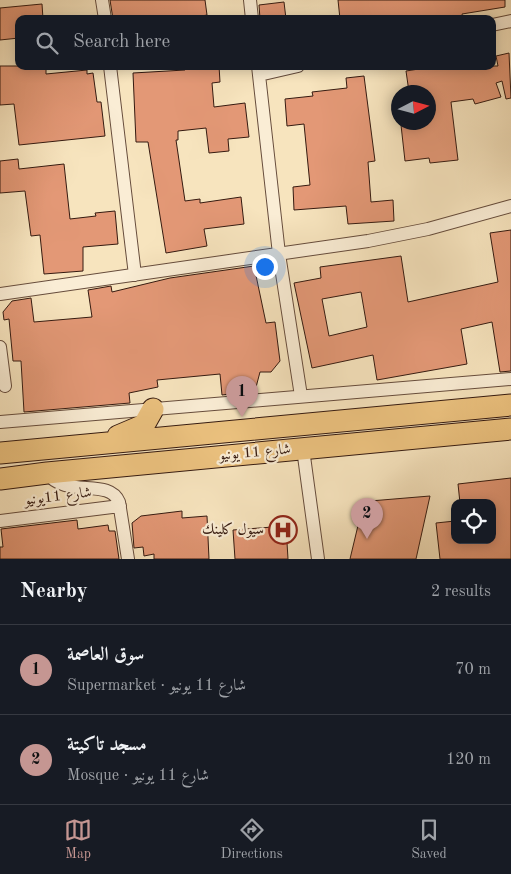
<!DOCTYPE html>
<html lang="en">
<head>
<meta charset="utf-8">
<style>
	:root { --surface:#171b24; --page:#20242c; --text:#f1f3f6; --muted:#9ea1a6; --line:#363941; --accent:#c59692 }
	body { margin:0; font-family:"Old Standard TT",Amiri,serif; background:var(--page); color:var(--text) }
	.controls { position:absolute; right:15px; bottom:15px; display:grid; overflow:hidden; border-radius:10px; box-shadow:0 2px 12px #0003 }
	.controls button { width:45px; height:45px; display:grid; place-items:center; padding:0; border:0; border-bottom:1px solid var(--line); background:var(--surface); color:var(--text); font:25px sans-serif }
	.compass { position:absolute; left:391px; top:85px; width:45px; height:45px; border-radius:50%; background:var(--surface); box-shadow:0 2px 12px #0003; rotate:84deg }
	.you { position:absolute; left:264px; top:266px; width:18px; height:18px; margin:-12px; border:4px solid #fff; border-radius:50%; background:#1a73e8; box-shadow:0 0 0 8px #1a73e833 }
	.badge { display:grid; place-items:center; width:32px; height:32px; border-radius:50%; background:var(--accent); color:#111; font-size:16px; font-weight:700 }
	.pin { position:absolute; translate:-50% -41px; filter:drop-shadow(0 1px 2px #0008) }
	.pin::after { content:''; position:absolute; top:26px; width:18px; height:15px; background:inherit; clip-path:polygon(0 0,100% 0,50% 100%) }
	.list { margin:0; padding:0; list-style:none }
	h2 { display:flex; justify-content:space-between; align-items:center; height:65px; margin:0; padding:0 20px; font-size:21px }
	h2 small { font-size:16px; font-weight:400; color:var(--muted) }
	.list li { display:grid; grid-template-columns:32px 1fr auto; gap:15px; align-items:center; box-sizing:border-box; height:90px; padding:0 20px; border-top:1px solid var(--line) }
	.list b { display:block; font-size:19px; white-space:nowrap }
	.list p { margin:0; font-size:16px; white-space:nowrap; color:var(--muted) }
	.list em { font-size:16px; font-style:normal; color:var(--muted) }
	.icon { flex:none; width:28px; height:28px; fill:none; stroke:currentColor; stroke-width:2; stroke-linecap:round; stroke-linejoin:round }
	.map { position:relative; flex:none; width:511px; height:559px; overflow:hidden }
	.search { position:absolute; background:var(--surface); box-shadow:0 2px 12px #0003; left:15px; right:15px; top:15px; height:55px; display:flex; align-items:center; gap:12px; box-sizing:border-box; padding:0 18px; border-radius:10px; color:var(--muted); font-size:19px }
	.sheet { height:245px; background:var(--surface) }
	nav { display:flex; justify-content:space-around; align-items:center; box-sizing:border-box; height:70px; border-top:1px solid var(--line); background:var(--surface); font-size:14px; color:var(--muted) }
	nav a { display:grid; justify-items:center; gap:2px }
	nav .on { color:var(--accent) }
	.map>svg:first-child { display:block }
	.building { fill:#e39876; stroke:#351a10; fill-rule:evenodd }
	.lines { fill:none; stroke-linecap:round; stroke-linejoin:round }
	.minor-casing { stroke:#664c3c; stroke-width:14 }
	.trunk-casing { stroke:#351a10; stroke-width:23 }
	.minor { stroke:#faedd5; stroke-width:12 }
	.trunk { stroke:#ecc27f; stroke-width:21 }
	.labels { text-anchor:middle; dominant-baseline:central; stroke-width:4.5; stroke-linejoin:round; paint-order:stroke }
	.street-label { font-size:15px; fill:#351a10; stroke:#faedd5 }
	.poi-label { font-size:15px; fill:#351a10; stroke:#faedd5; text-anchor:end }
</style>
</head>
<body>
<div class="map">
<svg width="511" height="559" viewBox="0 0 511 559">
	<rect width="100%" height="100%" fill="#f7e4be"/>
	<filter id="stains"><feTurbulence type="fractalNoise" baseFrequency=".004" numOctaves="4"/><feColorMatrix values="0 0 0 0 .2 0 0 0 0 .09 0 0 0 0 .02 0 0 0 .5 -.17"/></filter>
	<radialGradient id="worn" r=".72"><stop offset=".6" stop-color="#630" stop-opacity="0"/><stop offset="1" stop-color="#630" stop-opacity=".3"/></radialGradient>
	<path class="building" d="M110,0H205L207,15L185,19H113Z
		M338,0H505V7L462,14L463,19H340Z
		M284,2L286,19H260L259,5Z
		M42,4L43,19H19V38L0,40V8Z
		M509,53L511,98L506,99L502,81L496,83L501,97L475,104L473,99L451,102L458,160L430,163L429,158L405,161L401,125L428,122V92H409L406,71L438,66H498L496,56Z
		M0,66H46V74L87,70V74L93,73L97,102H101L105,136L19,145L14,104L0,105Z
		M185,66H219L220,82L212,83L214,107L245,103L249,137L228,139L229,151L209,153L206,128L178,131V140H176L185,201L200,199V203L241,197L244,224L204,229L207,246L166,253L148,142H136L133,73L185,70Z
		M364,76L375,161L368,162L371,202L393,200L394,221L348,224L346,206L294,210L293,187L310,185L304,124L287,126L285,99L313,96L312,92L347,88L346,78Z
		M18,159L19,169L64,164L70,219L96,216L95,213L115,211L118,244L83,247V271L44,274L40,235L31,236L25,191L0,193V161Z
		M511,230V371L500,372L492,322L461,329L467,364L377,380L373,355L312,368L294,283L321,278L320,267L401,256L408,302L498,282L490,233ZM361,292L367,327L329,336L322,299Z
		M254,266L266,323L275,322L280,361L271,372H260L255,391L222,395L220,374L157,380L158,387L129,393L130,403L24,412L21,361H13L9,319L4,320L3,312L12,301L31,298L34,322L92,317L88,290L111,286L112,292L170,278Z
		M511,478V559H440L436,523L455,521V540H492V503H460L458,484Z
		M430,496L416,559H350L361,513L376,515L370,501Z
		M182,511V518L207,516L209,559H154V554L144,556L143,547L134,548L132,523L141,516Z
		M77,520L78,529L108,525L109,531H115L119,559H0V547H3L1,529Z
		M286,526L288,559H235L233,530Z"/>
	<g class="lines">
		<defs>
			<path id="minor" d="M102,0L105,19
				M250,0L252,19
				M492,25L511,21
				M110,66L135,275
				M258,66L279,254L301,396
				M259,75L298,66
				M0,294L368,241L428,229L511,206
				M0,347L5,386
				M0,422L511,379
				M303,449L318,559
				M47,473C66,499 109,477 119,502L128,559
				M0,521L120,506"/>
			<path id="trunk" d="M118,436L144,425L153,409
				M0,453L511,405
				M0,479L47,473L511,429"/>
		</defs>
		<use href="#minor" class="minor-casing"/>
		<use href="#trunk" class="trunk-casing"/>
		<use href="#minor" class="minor"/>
		<use href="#trunk" class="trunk"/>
	</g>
	<defs>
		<symbol id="hospital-ring" viewBox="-11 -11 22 22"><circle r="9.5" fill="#faedd5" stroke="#8f2418" stroke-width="1.5"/><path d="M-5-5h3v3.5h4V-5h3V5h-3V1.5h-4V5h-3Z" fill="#8f2418"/></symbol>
	</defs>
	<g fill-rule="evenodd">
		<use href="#hospital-ring" x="267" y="514" width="32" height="32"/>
	</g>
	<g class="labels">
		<g class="street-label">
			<text transform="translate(255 453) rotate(-5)">شارع 11 يونيو</text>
			<text transform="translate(58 497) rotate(-7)">شارع 11يونيو</text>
		</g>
		<g class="poi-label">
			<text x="264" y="530">سيول كلينك</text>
		</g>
	</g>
	<rect width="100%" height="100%" filter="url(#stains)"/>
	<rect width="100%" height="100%" fill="url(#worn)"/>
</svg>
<div class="controls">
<button><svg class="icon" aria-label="locate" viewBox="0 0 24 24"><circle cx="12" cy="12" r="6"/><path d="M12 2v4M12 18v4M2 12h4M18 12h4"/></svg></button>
</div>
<svg class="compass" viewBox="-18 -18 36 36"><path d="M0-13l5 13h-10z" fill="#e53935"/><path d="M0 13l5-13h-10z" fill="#9ea1a6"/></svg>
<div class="you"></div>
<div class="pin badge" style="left:242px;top:417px">1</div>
<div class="pin badge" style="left:367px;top:539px">2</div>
<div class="search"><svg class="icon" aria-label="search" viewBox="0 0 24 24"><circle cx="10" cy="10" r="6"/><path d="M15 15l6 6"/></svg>Search here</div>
</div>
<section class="sheet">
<h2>Nearby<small>2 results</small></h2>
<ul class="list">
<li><span class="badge">1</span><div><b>سوق العاصمة</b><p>Supermarket · شارع 11 يونيو</p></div><em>70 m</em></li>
<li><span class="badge">2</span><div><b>مسجد تاكيتة</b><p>Mosque · شارع 11 يونيو</p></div><em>120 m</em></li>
</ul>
</section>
<nav>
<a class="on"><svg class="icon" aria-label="map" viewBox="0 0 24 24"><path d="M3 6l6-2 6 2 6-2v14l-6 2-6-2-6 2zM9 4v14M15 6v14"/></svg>Map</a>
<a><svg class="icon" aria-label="directions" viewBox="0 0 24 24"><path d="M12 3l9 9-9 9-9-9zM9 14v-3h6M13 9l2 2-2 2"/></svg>Directions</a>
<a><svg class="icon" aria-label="saved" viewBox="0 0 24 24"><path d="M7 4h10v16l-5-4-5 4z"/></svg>Saved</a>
</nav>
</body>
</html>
